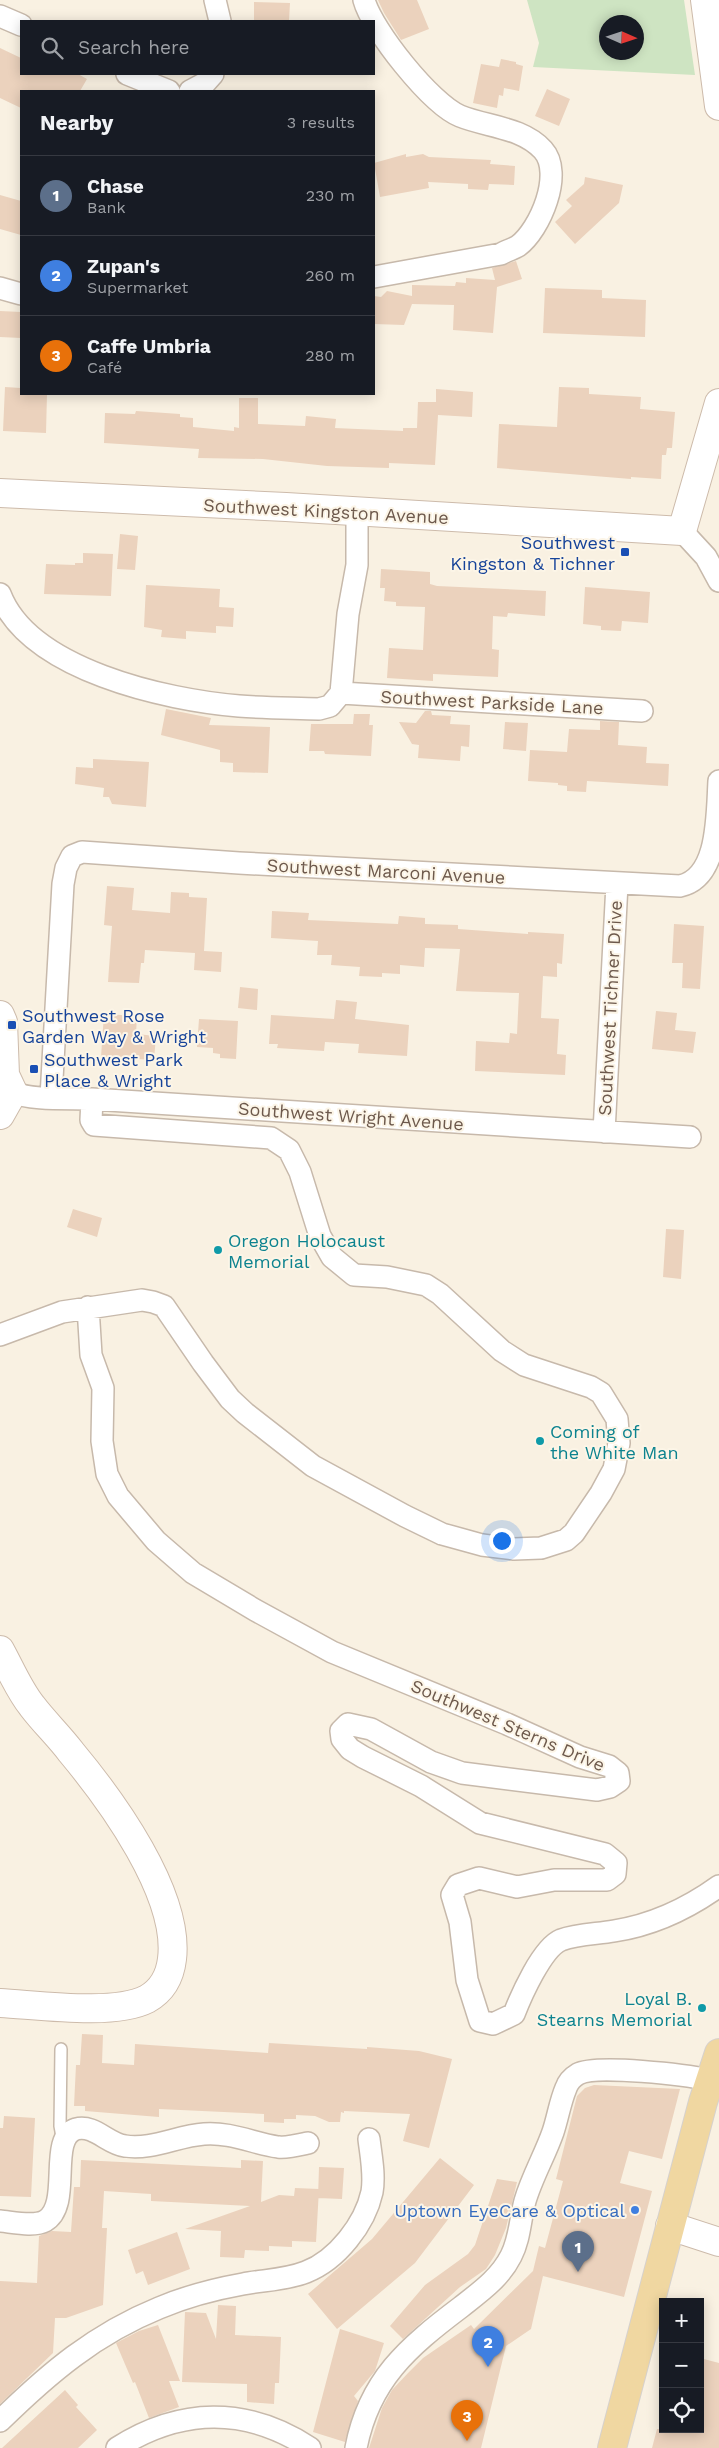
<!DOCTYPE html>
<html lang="en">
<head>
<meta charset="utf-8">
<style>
	:root { --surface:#171b24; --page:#20242c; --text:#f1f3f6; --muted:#9ea1a6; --line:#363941; --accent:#d57954 }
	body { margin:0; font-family:"Work Sans",sans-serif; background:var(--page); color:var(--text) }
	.controls { position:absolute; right:15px; bottom:15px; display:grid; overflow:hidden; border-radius:0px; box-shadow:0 2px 12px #0003 }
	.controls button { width:45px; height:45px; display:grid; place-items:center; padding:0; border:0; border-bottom:1px solid var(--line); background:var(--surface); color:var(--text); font:25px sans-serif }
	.compass { position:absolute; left:599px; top:15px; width:45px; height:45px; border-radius:50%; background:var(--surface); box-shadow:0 2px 12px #0003; rotate:93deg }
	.you { position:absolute; left:501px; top:1540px; width:18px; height:18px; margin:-12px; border:4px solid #fff; border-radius:50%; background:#1a73e8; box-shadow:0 0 0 8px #1a73e833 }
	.badge { display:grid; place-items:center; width:32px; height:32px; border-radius:50%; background:var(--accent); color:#fff; font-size:16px; font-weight:700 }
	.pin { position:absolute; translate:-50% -41px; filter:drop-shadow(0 1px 2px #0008) }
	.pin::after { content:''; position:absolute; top:26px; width:18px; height:15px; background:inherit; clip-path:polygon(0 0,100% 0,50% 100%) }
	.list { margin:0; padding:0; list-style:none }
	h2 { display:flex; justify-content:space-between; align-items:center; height:65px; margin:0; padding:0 20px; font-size:21px }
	h2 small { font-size:16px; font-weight:400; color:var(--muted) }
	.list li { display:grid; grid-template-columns:32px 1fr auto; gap:15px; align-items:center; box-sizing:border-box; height:80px; padding:0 20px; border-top:1px solid var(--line) }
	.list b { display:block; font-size:19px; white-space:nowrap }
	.list p { margin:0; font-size:16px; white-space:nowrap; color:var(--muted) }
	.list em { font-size:16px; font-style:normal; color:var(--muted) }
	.icon { flex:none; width:28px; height:28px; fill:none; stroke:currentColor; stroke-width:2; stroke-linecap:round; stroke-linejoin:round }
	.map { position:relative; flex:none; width:719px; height:2448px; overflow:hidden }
	.search { position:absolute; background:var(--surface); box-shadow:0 2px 12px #0003; left:20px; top:20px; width:355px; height:55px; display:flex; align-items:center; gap:12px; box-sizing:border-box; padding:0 18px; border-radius:0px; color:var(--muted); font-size:19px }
	.panel { position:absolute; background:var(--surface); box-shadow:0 2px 12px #0003; left:20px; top:90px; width:355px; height:305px; border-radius:0px }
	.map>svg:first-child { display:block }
	.green { fill:#cee4c2; fill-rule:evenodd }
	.building { fill:#ebd2bd }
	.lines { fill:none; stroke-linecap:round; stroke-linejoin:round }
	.lane-casing { stroke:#c7b9ab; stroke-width:14 }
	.street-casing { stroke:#c7b9ab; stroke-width:24 }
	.secondary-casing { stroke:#cdbbab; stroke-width:30 }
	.primary-casing { stroke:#d6d1cd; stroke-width:30 }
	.lane { stroke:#fff; stroke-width:11 }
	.street { stroke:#fff; stroke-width:21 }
	.secondary { stroke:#fff; stroke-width:28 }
	.primary { stroke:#f0d7a1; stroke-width:28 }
	.transit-dot { fill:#1a4fb4; stroke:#fcf5e7; stroke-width:2 }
	.culture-dot { fill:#0f9aa8; stroke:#fcf5e7; stroke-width:2 }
	.shop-dot { fill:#3f7fe0; stroke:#fcf5e7; stroke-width:2 }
	.labels { text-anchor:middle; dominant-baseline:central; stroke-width:4; stroke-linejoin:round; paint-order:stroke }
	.street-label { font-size:18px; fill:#6d594c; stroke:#fcf5e7 }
	.transit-label { font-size:18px; fill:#164399; stroke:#fcf5e7; text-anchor:start }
	.culture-label { font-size:18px; fill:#0d838f; stroke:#fcf5e7; text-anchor:start }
	.shop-label { font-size:18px; fill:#366cbe; stroke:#fcf5e7; text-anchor:end }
</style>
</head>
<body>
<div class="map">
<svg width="719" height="2448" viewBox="0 0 719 2448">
	<rect width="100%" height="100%" fill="#f9f1e2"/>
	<path class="green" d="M527,0H684L695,75L533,67L539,43ZM606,22H636V52H606Z"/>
	<path class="building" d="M378,0H417L429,29L401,40L384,13Z
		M254,2L290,3L289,21H254Z
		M0,48L21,58V74H78L87,79L80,91H21V108L0,98Z
		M501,59L516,62V64L523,66L519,91L504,88L503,96L499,95L497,108L473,103L481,64L499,67Z
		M547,89L570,99L559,126L535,116Z
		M406,154V157L423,154L429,157L491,160L490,164L515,166L514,185L489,184L488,190L468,189V184L428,182L429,188L380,197L374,163Z
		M585,177L623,185L619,203L575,244L555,222L572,206L566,200L584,184Z
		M0,195L21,201V235L0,229Z
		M516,261L522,279L497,287L493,333L453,330L454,305L412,304L404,325L374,324V296L381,297L387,291L412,296V285L455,286L456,282L466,283V278L495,280L492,268Z
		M545,288L602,290V298L646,300L645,337L543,333Z
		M0,311L21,312V338L0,337Z
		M5,387L21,388V394H47L46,433L3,431Z
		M559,387L589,388V394L641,397L640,409L675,412L672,448H667L666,455H662L661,479L631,477V479L497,468L499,424L557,427Z
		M436,389L473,392L472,417L438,415L435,465L389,463V468L327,466L263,459L198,458L199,449L104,443L105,413L135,414L136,411L180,414V417L193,418V427L234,431V427L239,428V398H258V424L305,426L306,416L336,419L335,428L403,431V428H417L418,402H436Z
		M120,534L138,536L135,570L117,569Z
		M83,553L113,554L111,596L44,594L46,564L75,565V563H83Z
		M381,569L430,572V584L437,586L546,591L545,616L508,613L507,617L493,616L492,649L499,650L498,677L433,674V681L387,678L389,648L423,650L425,607L396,606V602L384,601L385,588H380Z
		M146,585L220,589L219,607L234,608L233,627L216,626V633L186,631V639L161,637L162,630L144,627Z
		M585,587L650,592L648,623L622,621L621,631L601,630V626L583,624Z
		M166,709L211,718L209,725L270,727L268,773L233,772V763L220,762V750L161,735Z
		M425,711H431L432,715L451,716L450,724L470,725L469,747L461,746L460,761L418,758L419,745L412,744L399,722L416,723Z
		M354,714H370L369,725H373L371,756L325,754L324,751H309L311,724H353Z
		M600,721L619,722L618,745L647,747L646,763L669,764L668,786L587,781L586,792L567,791V786L558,785V783L528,781L530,750L567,752L569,729L600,730Z
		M505,722L528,723L526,751L503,749Z
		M93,759L149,762L146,807L112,804L109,797H103L104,788L75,784L76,767L93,768Z
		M107,886L134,888L132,910L170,913L171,892L189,893V897L207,898L204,951L222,952L221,972L194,970L195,953L145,950L144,963H141L139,983L108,982L112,926L104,925Z
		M272,911L309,913L308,920L398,924L399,916L425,918V924L458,925V929L528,934V932L564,934L562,964L557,963V977L543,976L541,1018L559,1019L557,1054L566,1055L565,1075L475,1071L476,1041L509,1043L510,1033L517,1034L519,993L456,991L460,949L425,948L424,967L400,965V974L382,973V977L359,976L360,967L331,965L332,955H317L318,941L271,938Z
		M674,924L704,926L700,989L682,988L683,963H672Z
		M240,987L258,989L257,1010L238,1008Z
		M336,1000L357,1002L355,1019L409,1025L407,1056L358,1053L359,1044L325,1042L324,1051L277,1048L278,1044H269L271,1015L334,1019Z
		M656,1011L677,1013L675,1030L696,1032L693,1053L652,1049Z
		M104,1014L137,1016L136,1034L156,1036L154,1060L101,1057Z
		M199,1019L238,1021L236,1059L220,1058V1054L213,1053V1048L197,1047Z
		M73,1209L102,1218L97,1237L67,1227Z
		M666,1229L684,1230L681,1279L663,1277Z
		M82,2034L103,2035L102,2063L134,2065L135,2044L268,2053L269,2043L367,2049V2047L419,2051L452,2059L429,2148L403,2141L410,2114L344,2111V2113L341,2112L340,2122H329L315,2116L296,2115V2119H284V2123L264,2122V2114L159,2109V2117L85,2111V2106H74L76,2065H80Z
		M594,2085L680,2089L662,2159L629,2151L620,2183L652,2191L624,2297L543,2276L531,2329L506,2346L481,2448H369L382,2408L392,2390L408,2373L423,2358L471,2325L474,2329L533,2271L539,2246L545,2248L563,2181L556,2179L577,2096L585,2088Z
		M4,2116L35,2118L31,2197L0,2196V2128H3Z
		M440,2158L474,2185L415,2263L337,2329L308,2294L372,2239Z
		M81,2160L241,2168V2160L263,2161L261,2202L279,2195L294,2196L295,2188L319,2189L316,2242L292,2241V2247L269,2246V2251L245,2250L244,2258L220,2257L221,2231L185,2229L250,2206L151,2201V2194L104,2191L102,2228H107L103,2305L66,2318H55L53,2353L0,2404V2281L37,2283L39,2236L52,2231L71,2232L74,2187H80Z
		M319,2167L344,2168L342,2199L318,2198Z
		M497,2179L517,2182L506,2228L495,2255L486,2269L460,2287L403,2339L390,2326L425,2285L468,2254L475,2245Z
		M177,2232L190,2269L148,2285L143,2271L136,2274L128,2250Z
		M218,2305L236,2306L235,2335L281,2337L279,2383H275L274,2404L247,2402V2384L182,2382L185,2312L206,2313L216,2339Z
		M158,2325L180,2381H169L179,2407L149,2418L135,2382L133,2383L116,2343L139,2331Z
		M340,2329L384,2343L375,2371L354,2396L358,2401L345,2442L313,2432Z
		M700,2358L719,2363V2448H652L657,2429H700Z
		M65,2390L78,2405L76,2407L97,2430L78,2448H2Z"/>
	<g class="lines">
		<defs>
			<path id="lane" d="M61,2049L60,2126L63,2142"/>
			<path id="street" d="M215,0L220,21
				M364,0C372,30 431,104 460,116C487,127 522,127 543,150C564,173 540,230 518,246C513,249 506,251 501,254L374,277
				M0,16L21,25
				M127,74L169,91
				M190,91L205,83L213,74
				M0,288L21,294
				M682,531L706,557L719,581
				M0,594C29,670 166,700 239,706C266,708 293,708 319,709L330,706L341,693L348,614L357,565V512
				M341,693L642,711
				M13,1092C30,1101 71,1098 92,1099L690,1137
				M51,1097L63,884L66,868L72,856L82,852L239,863L680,886C719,878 717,815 719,781
				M604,1132L617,884
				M88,1307L91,1355L103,1388L102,1441L107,1474L118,1496L156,1541L193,1573L255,1610L332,1652L507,1724L580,1757L609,1766L618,1773L619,1781L610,1787L597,1790L462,1773L431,1762L371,1729L348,1724L341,1731L342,1739L350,1749L363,1757L421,1786L480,1823L605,1854L616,1863L615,1874L607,1880H554L517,1887L479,1878L458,1885L452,1895L460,1922L467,1980L480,2021L493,2024L514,2014C521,1996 542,1948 561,1940C577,1934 597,1934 614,1931C653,1925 687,1909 719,1886
				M0,1335L62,1312L142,1300L153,1302L164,1306L203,1363L230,1399L245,1413L313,1466L405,1516L442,1534L482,1545L514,1549L541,1548L566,1540L574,1533L601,1493L614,1469L619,1443L617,1419L601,1393L591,1387L524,1365L502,1351L440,1294L426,1285L387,1277L354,1275L332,1257L320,1236L300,1172L289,1150L271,1138L94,1125L91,1120L92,1099
				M0,2221C12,2222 34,2227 45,2221C73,2205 47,2138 76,2129C94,2124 108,2144 125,2146C152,2150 177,2136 204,2134C230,2132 253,2143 278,2147C288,2148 299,2145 308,2143
				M0,2421C49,2373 95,2334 159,2308C185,2297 215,2289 243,2284C264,2280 286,2280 306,2272C337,2260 365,2224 372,2192C375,2175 371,2156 369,2139
				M117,2448C180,2408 246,2406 310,2448
				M356,2448C369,2380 408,2347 461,2307C480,2292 500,2278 511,2256C520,2239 520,2219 525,2201C532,2177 545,2155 553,2132C558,2117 560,2102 566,2088C568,2082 573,2077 578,2074C596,2064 687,2075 709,2080"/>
			<path id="secondary" d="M705,0L719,106
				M0,493L286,507L682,531L719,403
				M0,1015L3,1022L5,1075L13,1092L0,1115
				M0,1650C10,1668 19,1690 32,1706C44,1722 59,1736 71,1752C111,1800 180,1894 172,1959C170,1976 163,1990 147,1999C114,2016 38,2005 0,2003
				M670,2226L719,2242"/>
			<path id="primary" d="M612,2448L703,2102L719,2053"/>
		</defs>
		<use href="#lane" class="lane-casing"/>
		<use href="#street" class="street-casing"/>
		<use href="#secondary" class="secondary-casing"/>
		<use href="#primary" class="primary-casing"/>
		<use href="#lane" class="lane"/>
		<use href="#street" class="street"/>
		<use href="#secondary" class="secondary"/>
		<use href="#primary" class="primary"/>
	</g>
	<g class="transit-dot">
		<rect x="620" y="547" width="10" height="10" rx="2.5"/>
		<rect x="7" y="1020" width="10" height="10" rx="2.5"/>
		<rect x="29" y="1064" width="10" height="10" rx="2.5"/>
	</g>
	<g class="culture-dot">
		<circle cx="218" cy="1250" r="5"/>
		<circle cx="540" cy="1441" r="5"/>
		<circle cx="702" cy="2008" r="5"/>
	</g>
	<circle class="shop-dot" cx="635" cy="2210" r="5"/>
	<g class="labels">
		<g class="street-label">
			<text transform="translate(326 511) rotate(3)">Southwest Kingston Avenue</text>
			<text transform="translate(492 702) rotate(3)">Southwest Parkside Lane</text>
			<text transform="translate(386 871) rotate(3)">Southwest Marconi Avenue</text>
			<text transform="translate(610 1008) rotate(-87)">Southwest Tichner Drive</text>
			<text transform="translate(351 1116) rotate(4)">Southwest Wright Avenue</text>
			<text transform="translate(508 1725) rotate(23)">Southwest Sterns Drive</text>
		</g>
		<g class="transit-label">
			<text x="615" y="542" text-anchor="end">Southwest<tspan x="615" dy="21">Kingston &amp; Tichner</tspan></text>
			<text x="22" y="1015">Southwest Rose<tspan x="22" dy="21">Garden Way &amp; Wright</tspan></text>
			<text x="44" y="1059">Southwest Park<tspan x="44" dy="21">Place &amp; Wright</tspan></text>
		</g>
		<g class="culture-label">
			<text x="228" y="1240">Oregon Holocaust<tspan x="228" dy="21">Memorial</tspan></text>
			<text x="550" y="1431">Coming of<tspan x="550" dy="21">the White Man</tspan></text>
			<text x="692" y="1998" text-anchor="end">Loyal B.<tspan x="692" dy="21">Stearns Memorial</tspan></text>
		</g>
		<g class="shop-label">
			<text x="625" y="2210">Uptown EyeCare &amp; Optical</text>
		</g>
	</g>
</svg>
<div class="controls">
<button>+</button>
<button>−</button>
<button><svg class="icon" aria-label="locate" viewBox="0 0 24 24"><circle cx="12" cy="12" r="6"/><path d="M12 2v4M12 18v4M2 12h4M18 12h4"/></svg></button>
</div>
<svg class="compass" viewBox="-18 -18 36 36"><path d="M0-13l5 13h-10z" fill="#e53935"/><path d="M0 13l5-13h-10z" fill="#9ea1a6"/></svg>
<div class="you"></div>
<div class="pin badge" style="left:578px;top:2272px;background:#5c6f8a">1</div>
<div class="pin badge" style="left:488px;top:2367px;background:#3f7fe0">2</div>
<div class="pin badge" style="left:467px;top:2441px;background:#e8710a">3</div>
<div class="search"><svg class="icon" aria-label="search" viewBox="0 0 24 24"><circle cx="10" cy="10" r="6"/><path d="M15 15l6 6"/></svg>Search here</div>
<section class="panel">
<h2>Nearby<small>3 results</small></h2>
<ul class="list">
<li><span class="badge" style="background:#5c6f8a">1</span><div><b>Chase</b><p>Bank</p></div><em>230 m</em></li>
<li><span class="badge" style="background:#3f7fe0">2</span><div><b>Zupan's</b><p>Supermarket</p></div><em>260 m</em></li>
<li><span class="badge" style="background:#e8710a">3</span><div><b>Caffe Umbria</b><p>Café</p></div><em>280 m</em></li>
</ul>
</section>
</div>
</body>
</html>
